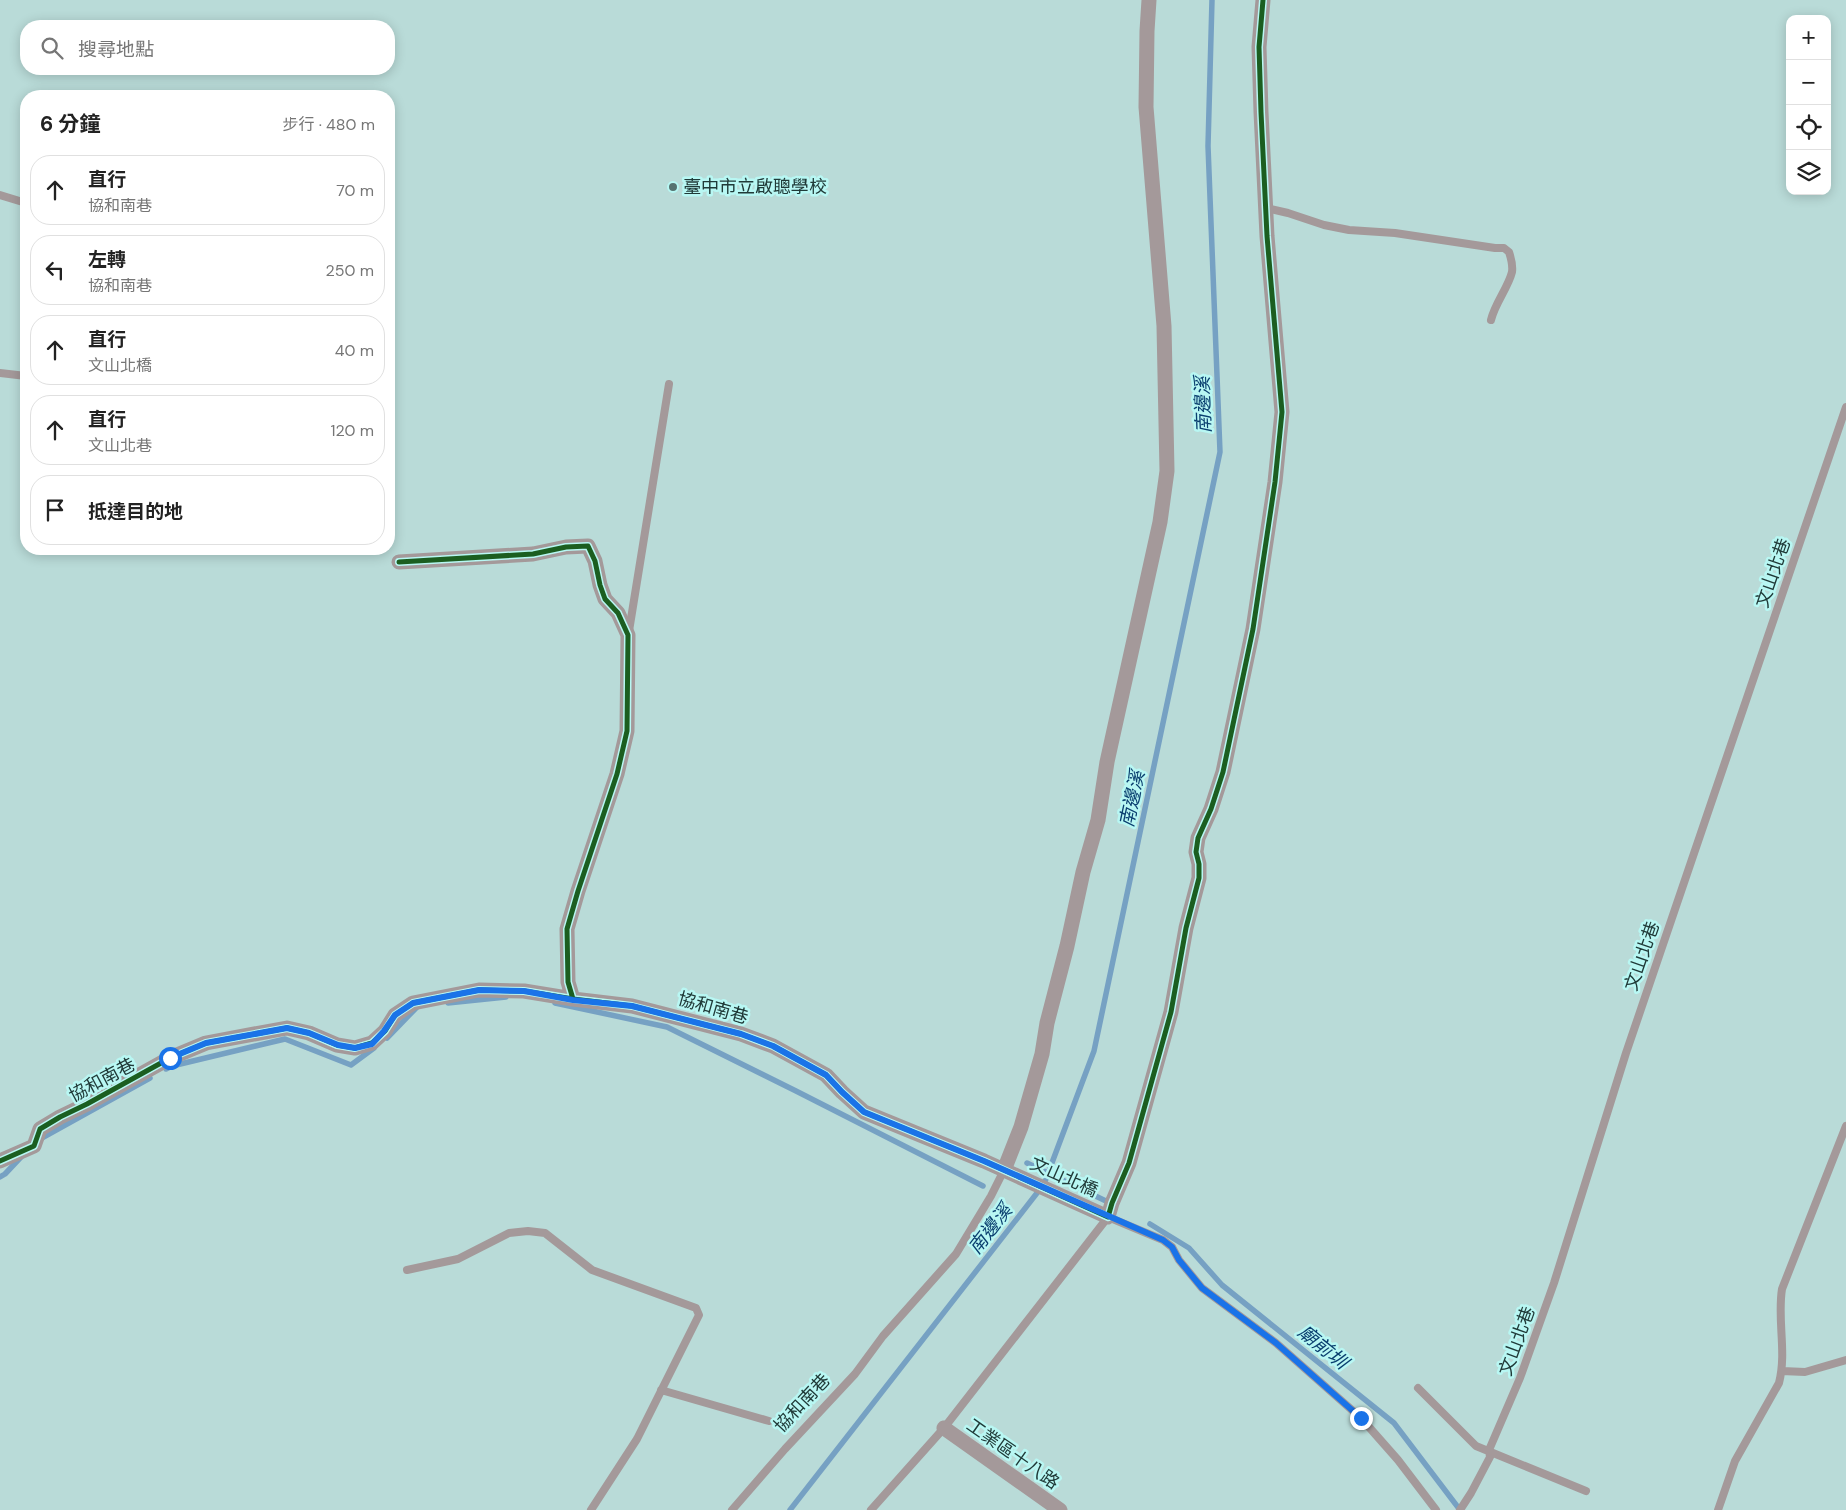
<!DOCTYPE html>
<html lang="zh-TW">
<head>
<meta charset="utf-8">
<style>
	:root { --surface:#fff; --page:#f6f6f6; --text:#222; --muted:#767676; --line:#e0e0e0 }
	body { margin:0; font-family:"DM Sans","Noto Sans TC",sans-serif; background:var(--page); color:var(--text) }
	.controls { position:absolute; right:15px; top:15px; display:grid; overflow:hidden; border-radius:10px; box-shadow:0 2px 12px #0003 }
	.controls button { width:45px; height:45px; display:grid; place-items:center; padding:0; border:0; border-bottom:1px solid var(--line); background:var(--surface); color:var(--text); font:25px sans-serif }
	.stop { position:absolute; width:15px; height:15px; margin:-11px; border:4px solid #1a73e8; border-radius:50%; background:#fff }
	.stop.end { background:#1a73e8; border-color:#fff; box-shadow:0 1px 5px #0008 }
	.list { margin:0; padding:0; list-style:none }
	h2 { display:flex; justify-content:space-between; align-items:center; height:65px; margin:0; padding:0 20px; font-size:21px }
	h2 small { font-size:16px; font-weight:400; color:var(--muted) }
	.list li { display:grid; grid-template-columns:32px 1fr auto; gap:15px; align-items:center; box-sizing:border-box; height:70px; margin:0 10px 10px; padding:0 10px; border:1px solid var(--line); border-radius:20px }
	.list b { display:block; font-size:19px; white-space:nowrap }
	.list p { margin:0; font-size:16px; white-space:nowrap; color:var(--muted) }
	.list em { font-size:16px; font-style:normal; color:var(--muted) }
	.icon { flex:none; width:28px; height:28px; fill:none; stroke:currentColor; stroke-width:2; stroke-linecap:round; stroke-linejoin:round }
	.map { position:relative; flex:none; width:1846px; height:1510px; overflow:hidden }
	.search { position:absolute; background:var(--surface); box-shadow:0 2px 12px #0003; left:20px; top:20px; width:375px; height:55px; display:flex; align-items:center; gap:12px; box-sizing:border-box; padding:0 18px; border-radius:20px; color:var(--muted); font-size:19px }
	.panel { position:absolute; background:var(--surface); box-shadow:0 2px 12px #0003; left:20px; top:90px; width:375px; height:465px; border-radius:20px }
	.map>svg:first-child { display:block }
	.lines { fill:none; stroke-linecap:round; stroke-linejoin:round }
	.stream { stroke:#76a1c3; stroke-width:5.5 }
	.service { stroke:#a4999a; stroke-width:8 }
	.minor { stroke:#a4999a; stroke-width:15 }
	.cycleway-casing { stroke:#b8f7f3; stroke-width:8 }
	.cycleway { stroke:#1b5e20; stroke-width:5 }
	.route { stroke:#1a73e8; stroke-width:6 }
	.poi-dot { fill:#567270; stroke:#b8f7f3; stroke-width:2 }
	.labels { text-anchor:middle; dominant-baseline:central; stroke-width:5; stroke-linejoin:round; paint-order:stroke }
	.poi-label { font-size:18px; fill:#203a38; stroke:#b8f7f3; text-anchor:start }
	.street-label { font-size:18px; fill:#203a38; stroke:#b8f7f3 }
	.water-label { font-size:19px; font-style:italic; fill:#0a3f6f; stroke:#b8f7f3 }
</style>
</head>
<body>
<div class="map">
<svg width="1846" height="1510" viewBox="0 0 1846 1510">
	<rect width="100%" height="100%" fill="#b9dbd8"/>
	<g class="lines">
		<path class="stream" d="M448,1003L506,997
			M555,1003L667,1027L796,1091L983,1186
			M387,1038L417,1007
			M166,1069L172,1066L285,1039L351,1065L374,1048
			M40,1139L150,1078
			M1027,1163L1108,1202
			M0,1177L5,1174L21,1157
			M1150,1224L1189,1248L1222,1285L1394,1423L1460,1510
			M790,1510L1044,1184L1094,1051L1220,452L1208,146L1212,0"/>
		<path class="service" d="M0,195L26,203
			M1266,208L1288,213L1324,225L1349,230L1395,233L1495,248H1504L1509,252C1511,258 1513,265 1512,272C1508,288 1495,303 1491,320
			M0,373L26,376
			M629,631L669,384
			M407,1270L458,1259L509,1233L528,1231L545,1233L592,1270L696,1308L699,1315L637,1439L591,1510
			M1782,1371L1805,1372L1846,1360
			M1418,1388L1476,1446L1586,1491
			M661,1390L769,1421
			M732,1510L785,1449L855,1374L883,1336L956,1254L991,1196L1004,1170
			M871,1510L944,1428L1108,1217L1163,1240L1172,1247L1179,1260L1202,1288L1276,1343L1361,1418L1398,1460L1436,1510
			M1460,1510L1471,1493L1490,1457L1489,1450L1520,1378L1554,1283L1626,1053L1846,407
			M1718,1510L1735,1461L1779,1383C1787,1352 1777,1320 1782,1289L1846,1126"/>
		<path class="minor" d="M399,562L533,554L566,547L588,546L595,561L600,585L605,599L618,613L628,635L627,731L617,774L578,891L567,929L568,982L573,999
			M0,1161L34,1146L40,1129L60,1117L87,1104L170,1058L206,1043L287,1028L309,1033L337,1045L355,1048L372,1043L385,1031L395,1015L413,1003L479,990L524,991L573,999L632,1006L741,1034L773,1046L826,1075L842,1092L864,1112L984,1161L1108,1217L1112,1203L1129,1163L1171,1012L1186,928L1199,878V864L1196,852L1198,838L1211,809L1223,772L1253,629L1275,482L1282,412L1267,236L1261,112L1259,47L1263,0
			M1004,1170L1021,1127L1042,1054L1047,1023L1067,946L1083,872L1098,820L1107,762L1160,522L1167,471L1164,326L1146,107L1147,31L1149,0
			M944,1428L1060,1510"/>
		<defs>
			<path id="cycleway" d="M399,562L533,554L566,547L588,546L595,561L600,585L605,599L618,613L628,635L627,731L617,774L578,891L567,929L568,982L573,999
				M0,1161L34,1146L40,1129L60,1117L87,1104L170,1058L206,1043L287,1028L309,1033L337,1045L355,1048L372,1043L385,1031L395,1015L413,1003L479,990L524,991L573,999L632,1006L741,1034L773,1046L826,1075L842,1092L864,1112L984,1161L1108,1217L1112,1203L1129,1163L1171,1012L1186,928L1199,878V864L1196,852L1198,838L1211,809L1223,772L1253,629L1275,482L1282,412L1267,236L1261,112L1259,47L1263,0"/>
		</defs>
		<use href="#cycleway" class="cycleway-casing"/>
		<use href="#cycleway" class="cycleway"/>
	</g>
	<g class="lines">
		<path class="route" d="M170,1058L206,1043L287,1028L309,1033L338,1045L355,1048L372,1044L384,1031L395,1015L413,1003L479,990L524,991L573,1000L632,1006L741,1034L773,1046L826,1075L842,1092L864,1112L984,1161L1163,1240L1172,1247L1179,1260L1202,1288L1276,1343L1361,1418"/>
	</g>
	<circle class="poi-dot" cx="673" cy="187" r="5"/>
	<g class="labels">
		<g class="poi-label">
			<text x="683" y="187">臺中市立啟聰學校</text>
		</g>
		<g class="street-label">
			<text transform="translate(1773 573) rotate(-71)">文山北巷</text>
			<text transform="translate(1642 956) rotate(-71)">文山北巷</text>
			<text transform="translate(713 1008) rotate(16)">協和南巷</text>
			<text transform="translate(102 1080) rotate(-28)">協和南巷</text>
			<text transform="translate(1064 1177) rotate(24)">文山北橋</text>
			<text transform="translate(1517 1341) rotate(-70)">文山北巷</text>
			<text transform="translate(802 1403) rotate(-47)">協和南巷</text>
			<text transform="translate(1013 1454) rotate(35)">工業區十八路</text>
		</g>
		<g class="water-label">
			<text transform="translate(1203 405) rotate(-92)">南邊溪</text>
			<text transform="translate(1132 799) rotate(-78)">南邊溪</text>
			<text transform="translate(990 1229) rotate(-52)">南邊溪</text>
			<text transform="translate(1323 1347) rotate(39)">廟前圳</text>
		</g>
	</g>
</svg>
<div class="controls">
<button>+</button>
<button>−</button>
<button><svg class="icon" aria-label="locate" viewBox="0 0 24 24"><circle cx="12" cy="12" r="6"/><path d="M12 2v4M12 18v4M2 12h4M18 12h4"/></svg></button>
<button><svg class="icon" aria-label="layers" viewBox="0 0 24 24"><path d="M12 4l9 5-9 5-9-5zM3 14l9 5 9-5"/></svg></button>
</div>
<div class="stop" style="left:170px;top:1058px"></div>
<div class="stop end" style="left:1361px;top:1418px"></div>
<div class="search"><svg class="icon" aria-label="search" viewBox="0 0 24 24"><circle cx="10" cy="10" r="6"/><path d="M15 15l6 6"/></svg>搜尋地點</div>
<section class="panel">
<h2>6 分鐘<small>步行 · 480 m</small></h2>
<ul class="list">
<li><svg class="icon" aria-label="ahead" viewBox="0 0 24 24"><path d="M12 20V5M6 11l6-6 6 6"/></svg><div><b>直行</b><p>協和南巷</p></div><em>70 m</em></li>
<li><svg class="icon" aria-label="left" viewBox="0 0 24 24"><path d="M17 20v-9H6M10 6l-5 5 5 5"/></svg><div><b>左轉</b><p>協和南巷</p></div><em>250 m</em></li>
<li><svg class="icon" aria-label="ahead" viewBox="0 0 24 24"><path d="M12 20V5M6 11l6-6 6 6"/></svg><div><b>直行</b><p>文山北橋</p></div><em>40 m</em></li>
<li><svg class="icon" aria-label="ahead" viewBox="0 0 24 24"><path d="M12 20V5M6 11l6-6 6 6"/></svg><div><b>直行</b><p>文山北巷</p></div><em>120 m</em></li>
<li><svg class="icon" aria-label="arrive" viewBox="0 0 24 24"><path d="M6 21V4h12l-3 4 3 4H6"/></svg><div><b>抵達目的地</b></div></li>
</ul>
</section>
</div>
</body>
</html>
